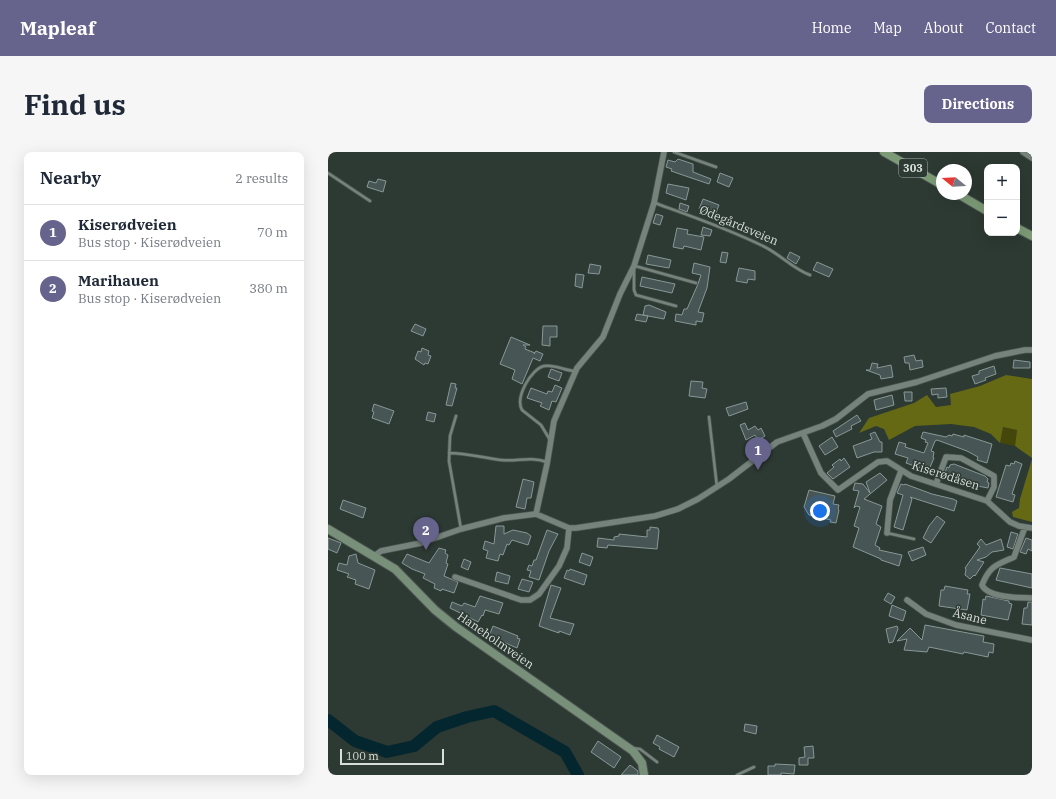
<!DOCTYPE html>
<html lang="en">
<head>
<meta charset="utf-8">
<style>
	:root { --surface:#fff; --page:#f6f6f7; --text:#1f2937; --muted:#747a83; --line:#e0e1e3; --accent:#66638c }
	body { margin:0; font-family:"IBM Plex Serif",serif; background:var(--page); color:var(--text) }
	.controls { position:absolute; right:12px; top:12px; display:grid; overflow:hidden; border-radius:8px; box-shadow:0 4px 16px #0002 }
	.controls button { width:36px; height:36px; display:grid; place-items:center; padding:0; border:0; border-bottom:1px solid var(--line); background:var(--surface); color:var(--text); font:20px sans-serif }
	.compass { position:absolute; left:608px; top:12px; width:36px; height:36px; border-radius:50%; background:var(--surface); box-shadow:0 4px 16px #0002; rotate:288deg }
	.scale { position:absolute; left:12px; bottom:10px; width:104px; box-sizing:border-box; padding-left:4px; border:2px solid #d8dfdb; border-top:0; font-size:11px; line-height:14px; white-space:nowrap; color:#d8dfdb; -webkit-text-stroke:3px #2d3933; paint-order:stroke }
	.you { position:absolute; left:492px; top:359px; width:14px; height:14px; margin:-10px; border:3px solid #fff; border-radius:50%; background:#1a73e8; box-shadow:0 0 0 6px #1a73e833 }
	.badge { display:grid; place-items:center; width:26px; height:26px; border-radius:50%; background:var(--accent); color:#fff; font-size:13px; font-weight:700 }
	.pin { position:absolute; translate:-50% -33px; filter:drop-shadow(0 1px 2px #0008) }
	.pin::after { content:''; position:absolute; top:21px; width:14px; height:12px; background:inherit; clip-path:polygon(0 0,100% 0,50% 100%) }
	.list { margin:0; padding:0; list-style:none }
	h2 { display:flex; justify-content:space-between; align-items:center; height:52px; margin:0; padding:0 16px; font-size:17px }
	h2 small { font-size:13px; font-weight:400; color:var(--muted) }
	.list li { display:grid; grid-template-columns:26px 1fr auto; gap:12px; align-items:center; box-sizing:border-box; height:56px; padding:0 16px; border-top:1px solid var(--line) }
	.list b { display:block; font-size:15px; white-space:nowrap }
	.list p { margin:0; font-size:13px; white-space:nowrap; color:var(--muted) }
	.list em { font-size:13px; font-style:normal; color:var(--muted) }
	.map { position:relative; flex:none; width:704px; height:623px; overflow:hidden; border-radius:8px }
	header { display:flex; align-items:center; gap:24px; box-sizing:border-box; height:56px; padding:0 20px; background:var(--accent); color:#fff }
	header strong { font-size:19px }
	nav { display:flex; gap:22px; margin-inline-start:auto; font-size:14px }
	.intro { display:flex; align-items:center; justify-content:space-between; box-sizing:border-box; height:96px; padding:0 24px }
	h1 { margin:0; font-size:28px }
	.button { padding:10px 18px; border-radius:8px; background:var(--accent); color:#fff; font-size:14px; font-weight:700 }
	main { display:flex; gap:24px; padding:0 24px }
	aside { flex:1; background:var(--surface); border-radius:8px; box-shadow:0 4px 16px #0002 }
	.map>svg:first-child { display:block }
	.green { fill:#45470a }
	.forest { fill:#656914 }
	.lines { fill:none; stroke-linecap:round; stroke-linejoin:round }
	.river { stroke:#04272f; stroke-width:12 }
	.building { fill:#475655; stroke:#879896 }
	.service-casing { stroke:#4c5551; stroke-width:4 }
	.minor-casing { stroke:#4c5551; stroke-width:7 }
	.secondary-casing { stroke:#4c5551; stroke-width:10 }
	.primary-casing { stroke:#4c5551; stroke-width:10 }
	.service { stroke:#75837c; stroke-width:2.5 }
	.minor { stroke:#75837c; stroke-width:5.5 }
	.secondary { stroke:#788f79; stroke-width:8 }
	.primary { stroke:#7c9a76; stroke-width:8 }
	.labels { text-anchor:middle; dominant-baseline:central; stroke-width:3; stroke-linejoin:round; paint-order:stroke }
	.shield { fill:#2d3933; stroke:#a5ada9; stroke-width:1 }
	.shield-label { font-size:11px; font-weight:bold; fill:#d8dfdb }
	.street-label { font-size:12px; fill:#d8dfdb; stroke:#2d3933 }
</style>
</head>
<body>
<header>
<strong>Mapleaf</strong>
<nav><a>Home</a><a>Map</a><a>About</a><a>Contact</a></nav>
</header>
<div class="intro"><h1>Find us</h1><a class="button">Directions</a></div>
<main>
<aside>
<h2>Nearby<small>2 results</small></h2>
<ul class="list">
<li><span class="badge">1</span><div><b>Kiserødveien</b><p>Bus stop · Kiserødveien</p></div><em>70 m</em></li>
<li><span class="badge">2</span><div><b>Marihauen</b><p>Bus stop · Kiserødveien</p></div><em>380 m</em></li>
</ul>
</aside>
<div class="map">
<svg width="704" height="623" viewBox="0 0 704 623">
	<rect width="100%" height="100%" fill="#2d3933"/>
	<path class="green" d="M675,275L689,278L687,294L672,291Z"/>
	<path class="forest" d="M678,223L704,227V306L687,294L689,278L675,275L672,291L663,282L646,275L623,272L587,274L561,288L556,277L548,274L531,281L541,266L586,251L599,243L608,255L623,253L622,242L652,234Z
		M704,307V370L685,365L684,360L691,356L692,347Z"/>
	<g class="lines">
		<path class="river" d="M0,568L27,589L59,600L86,594L109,575L139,565L166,559L237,600L250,623"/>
	</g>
	<path class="building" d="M350,7L365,12V20L383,27L381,32L343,19L344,17L338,15L340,8L347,10Z
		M392,21L405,26L401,35L389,30Z
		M50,27L58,29L55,40L39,35L41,29L48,31Z
		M340,32L361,36L358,48L338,41Z
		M375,47L391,53L387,63L371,57Z
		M352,51L361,54L359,60L351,57Z
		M328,62L335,64L332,73L325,71Z
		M375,75L384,78L382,84L373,83Z
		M349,76L360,78L359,82L376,85L373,98L356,94L355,97L345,95Z
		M394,100L400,101L398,111L392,110Z
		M462,100L472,105L468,112L459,106Z
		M320,103L343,108L341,116L318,112Z
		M489,110L505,117L501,125L485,118Z
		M366,111L382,115L379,136L370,160L376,161L374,170L368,169V173L347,169L348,162L354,163L356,157H359L370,132L373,123L364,121Z
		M262,112L273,114L271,122L260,121Z
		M411,116L427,119V128L420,127L419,131L408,129Z
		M248,122L256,123L254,136L247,134Z
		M314,125L347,132L344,141L312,134Z
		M321,153L338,160L336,167L315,163L317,154Z
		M309,162L320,164L318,170L307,168Z
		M87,172L98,177L95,184L83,179Z
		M215,174H229V185H222V194L214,193Z
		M183,185L202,193H195L198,195L197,197L207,201L206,202L208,199L215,202L212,209L205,206L194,232L184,227L187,218L172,212Z
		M94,196L101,199L100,203L103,204L100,212L97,211L96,213L87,207L90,199L93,200Z
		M586,203L588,209L594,208L595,215L582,218L581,211H577L576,205Z
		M686,208L702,210V216H685Z
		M544,211L550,212L549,216L563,213L565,225L553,227L552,223L538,218H542Z
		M666,214L668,222L657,226L658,228L647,232L644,224L651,222V219Z
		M223,217L234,221L231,229L220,225Z
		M363,229L375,230L374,236L379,237L377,246L361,244Z
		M123,231L128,232L127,236H129L124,254L118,253Z
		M227,233L234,236L228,250L224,249L221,258L212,254L214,251L199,246L203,236L219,242L220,239L224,240Z
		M618,236L619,245L610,246V242L604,243L603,237Z
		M576,240H584V249H577Z
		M564,243L566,253L548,258L546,248Z
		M418,250L420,257L401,264L398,256Z
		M46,252L66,259L61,272L44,266L46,260L44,259Z
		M100,260L108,262L106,270L98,268Z
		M529,263L533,269L523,274L524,277L508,285L505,279Z
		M417,271L420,278L427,274L430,278L433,276L437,284L430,288L427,283L418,288L412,273Z
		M547,280L552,290H554V300H546L529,306L525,294L544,287L542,282Z
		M595,280L618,285L621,283L624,284L625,282L636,285V283L664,292L659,311L649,308L650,305L639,299L609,288L607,289L603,299L606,300L605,306H606L600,320L595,319V317L578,311L580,306L567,302L571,290L578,292L577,295L596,301L600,291L597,290L598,288L593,286Z
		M504,285L510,295L497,303L491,294Z
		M516,306L522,315L505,327L499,321L506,315L504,313L512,307L513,309Z
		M687,309L694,312L684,342L687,343L685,350L668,345L678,313L682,314L683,311L686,312Z
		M626,312L657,324L660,327L659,330L661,331L660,336L644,333L645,332L640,329L617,320L619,315L621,316L622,313Z
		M552,321L559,328L536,347L554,354L548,372L553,375L547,393L552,396L551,398L574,403L571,414L553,408V407L525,395L531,376L526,374L532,355L528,354L526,356L531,339L525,338L527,331L535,332L542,341L538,330Z
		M195,327L206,330L203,346H199L197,357L188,355Z
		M573,332L576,333L577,332L604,342L625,347L629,349L626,359L582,345L584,347L575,378L566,375L575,343L569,341Z
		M481,338L507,344L505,352L511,353L510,357L511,358L508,371L502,370L503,368L481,363L476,355Z
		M15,348L38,356L35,366L12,357Z
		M609,364L617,370L603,391L595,386L601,374Z
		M168,374H176V382L185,378L199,381L203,384L200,393L184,388L181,393L179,392L175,403L172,402L170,409L158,406L160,399L155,397L157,389L166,392Z
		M322,375L330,376L331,379L329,397L280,393L279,396L269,395L270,386L286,388V385L291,384V382L319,385V378H322Z
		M219,378L230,382L221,399L211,428L201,425L203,419L199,418L201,413L204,414L206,408H208Z
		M683,380L690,382L685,397L679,395Z
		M0,386L13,391L9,401L0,397Z
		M698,386L704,388V399L700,397L698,402L692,400Z
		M653,387L658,393L673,387L676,398L664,400L658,405L649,408L656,410L647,424L646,423L642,427L637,423L638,417L637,416L652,395L649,392Z
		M595,395L598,403L584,409L580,400Z
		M111,396L118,398L117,401L120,403L118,411L120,412L116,424L130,430L126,441L114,437L113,439L106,436L107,432L95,426L97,422L84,417L74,411L79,402L101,411Z
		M254,401L265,405L262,414L251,410Z
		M28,402L30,411L47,418L41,437L27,432L28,428L19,425L21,422L9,418L11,411L19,413L21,404Z
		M136,407L143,410L140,418L133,415Z
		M672,416L704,422V436L668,428Z
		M242,417L259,423L256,433L236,426L239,418L241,419Z
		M169,420L182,424L180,432L167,429Z
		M194,427L205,430L201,440L190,437Z
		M223,433L233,436L222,466L246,472L242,483L231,479V481L228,480L211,474Z
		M617,434L640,438L639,442H642L639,458L611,454L613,438H616Z
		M560,441L567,445L563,452L556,448Z
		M152,444L175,451L171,462L157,458L155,464L154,463L150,470L122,456L124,450L134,454L136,451L147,455Z
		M658,444L681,449V451L684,452L680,468L653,463L655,447L657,448Z
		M700,450H704V473L694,472L696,456H699Z
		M564,453L578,459L575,469L561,464Z
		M597,473L656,484L655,490L666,492L665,501L661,500L660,505L636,500L635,502L601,495L599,500L576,498L579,487L569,489L582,476L594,488Z
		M165,474L190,484L189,486L192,487L189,496L161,484Z
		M569,474L570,477L565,490L561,491L558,477Z
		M417,572L429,574L428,582L416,579Z
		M329,583L351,595L346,605L331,597L332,595L325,591Z
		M270,589L293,605L286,616L263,600Z
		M485,594L486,606H480V613H471V606L477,605L476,595Z
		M447,612L467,613L466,622L453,621V623H440V614H447Z
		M302,613L310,619V623H293Z"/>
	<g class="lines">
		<defs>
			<path id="service" d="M346,0L388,15
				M0,21L42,49
				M327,51C363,64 401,77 435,94C452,102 465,117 482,123
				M307,114L368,131
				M306,118V138L308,143L348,154
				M128,264L122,284L121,309L133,377
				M381,265L389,335
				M222,288L213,273L194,258C187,245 203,217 216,214C226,212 238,219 247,219
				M121,301C139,301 155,306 173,308C190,310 200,304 219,310
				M559,381L586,387
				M303,596L312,597L329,610
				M409,623L426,615"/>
			<path id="minor" d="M695,0L704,6
				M475,281L493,321L510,338L550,310L559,309L583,324L659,349L682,370L691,374L704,376
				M608,332L618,305L633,306L666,324V335L659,349
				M208,362L219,312L226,269L249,216L275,185L292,142L306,114L326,51L336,0
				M697,375L686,405C669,413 662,413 654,433C660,446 692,446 704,446
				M559,381L562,348L573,319
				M46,404L53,399L93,391L133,377L176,366L208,362L241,376H248L327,364L350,357L370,347L401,327L449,290L494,274L508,267L540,242L589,230L667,204L697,198H704
				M127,425L193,448H202L211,442L231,414L239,396L241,376
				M579,448L598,462L628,473L704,488"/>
			<path id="secondary" d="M0,377L67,417L107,458L128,475L305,599L314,611L316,623"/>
			<path id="primary" d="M556,0L614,33
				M630,42L659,59
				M689,76L704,84"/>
		</defs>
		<use href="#service" class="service-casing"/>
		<use href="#minor" class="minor-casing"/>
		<use href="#secondary" class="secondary-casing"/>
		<use href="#primary" class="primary-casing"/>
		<use href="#service" class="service"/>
		<use href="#minor" class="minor"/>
		<use href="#secondary" class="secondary"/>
		<use href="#primary" class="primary"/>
	</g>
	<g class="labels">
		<rect class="shield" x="571" y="7" width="28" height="18" rx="3"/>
		<g class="shield-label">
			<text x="585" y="16">303</text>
		</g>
		<g class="street-label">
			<text transform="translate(411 73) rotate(23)">Ødegårdsveien</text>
			<text transform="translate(618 323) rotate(18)">Kiserødåsen</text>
			<text transform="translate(642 464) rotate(14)">Åsane</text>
			<text transform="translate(168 488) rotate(35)">Haneholmveien</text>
		</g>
	</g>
</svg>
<div class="controls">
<button>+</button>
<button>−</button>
</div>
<svg class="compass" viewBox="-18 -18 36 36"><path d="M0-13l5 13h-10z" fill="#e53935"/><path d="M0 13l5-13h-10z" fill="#747a83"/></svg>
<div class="scale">100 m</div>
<div class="you"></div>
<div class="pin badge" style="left:430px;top:318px">1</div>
<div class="pin badge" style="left:98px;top:398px">2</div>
</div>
</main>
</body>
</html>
